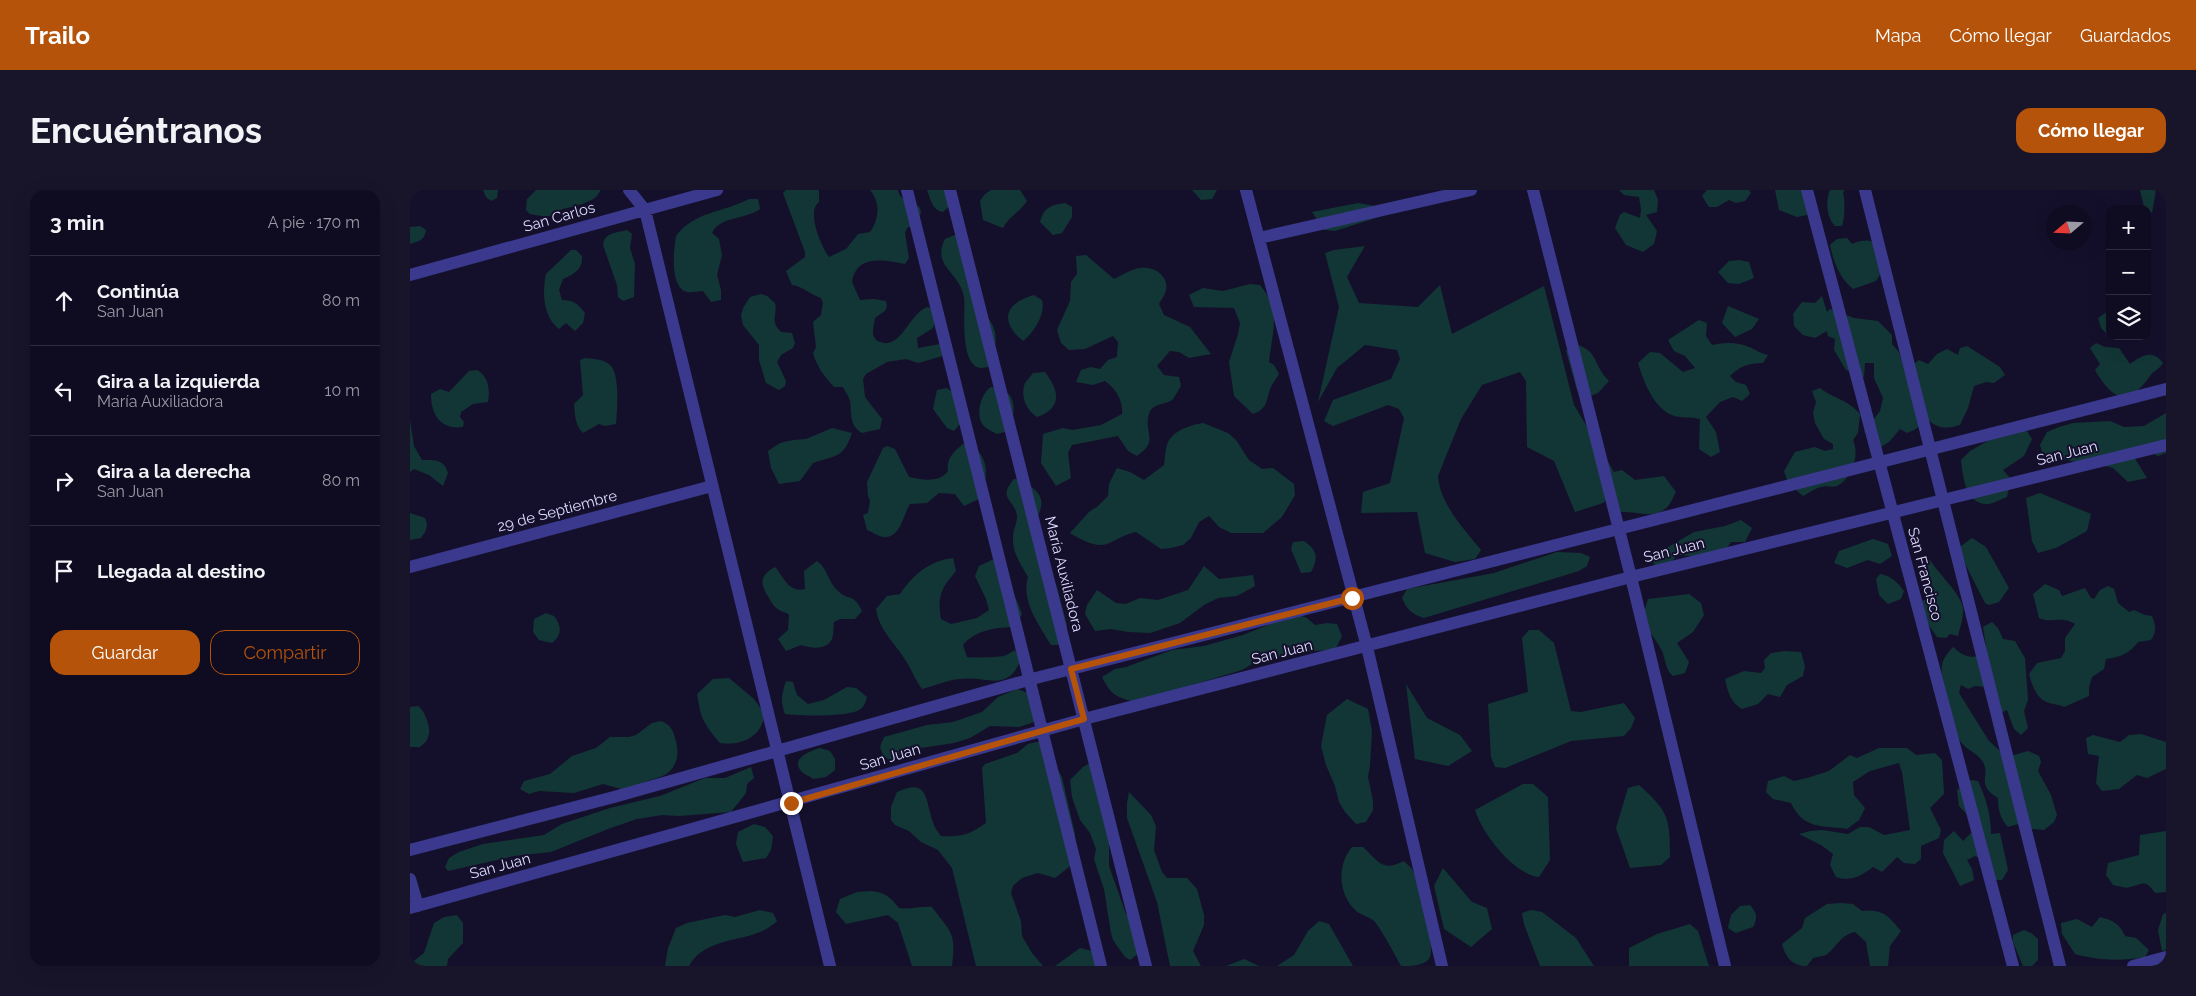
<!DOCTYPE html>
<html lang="es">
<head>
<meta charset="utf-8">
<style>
	:root { --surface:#0f0c21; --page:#18152a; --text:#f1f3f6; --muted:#9b9ba5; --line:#2f2c3f; --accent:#b45309 }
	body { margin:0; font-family:Raleway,sans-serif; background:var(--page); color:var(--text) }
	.controls { position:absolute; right:15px; top:15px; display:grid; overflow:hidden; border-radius:10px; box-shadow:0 5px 20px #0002 }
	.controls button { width:45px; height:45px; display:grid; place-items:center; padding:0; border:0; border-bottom:1px solid var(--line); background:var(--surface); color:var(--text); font:25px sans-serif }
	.compass { position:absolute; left:1636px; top:15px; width:45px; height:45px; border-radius:50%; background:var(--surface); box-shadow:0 5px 20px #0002; rotate:251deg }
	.stop { position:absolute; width:15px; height:15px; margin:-11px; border:4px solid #b45309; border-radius:50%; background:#fff }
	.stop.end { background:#b45309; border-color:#fff; box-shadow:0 1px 5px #0008 }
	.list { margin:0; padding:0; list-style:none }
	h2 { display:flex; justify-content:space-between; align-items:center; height:65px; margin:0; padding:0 20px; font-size:21px }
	h2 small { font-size:16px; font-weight:400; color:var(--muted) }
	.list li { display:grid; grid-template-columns:32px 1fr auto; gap:15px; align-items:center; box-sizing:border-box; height:90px; padding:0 20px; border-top:1px solid var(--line) }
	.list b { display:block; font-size:19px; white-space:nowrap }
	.list p { margin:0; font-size:16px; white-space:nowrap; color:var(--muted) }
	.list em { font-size:16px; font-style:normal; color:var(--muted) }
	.actions { display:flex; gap:10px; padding:15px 20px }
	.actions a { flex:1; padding:11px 0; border:1px solid var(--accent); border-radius:15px; text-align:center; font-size:18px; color:var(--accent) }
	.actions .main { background:var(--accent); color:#fff }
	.icon { flex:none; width:28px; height:28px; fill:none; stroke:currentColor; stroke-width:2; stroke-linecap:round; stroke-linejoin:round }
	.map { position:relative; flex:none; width:1756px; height:776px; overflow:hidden; border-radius:15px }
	header { display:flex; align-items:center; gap:30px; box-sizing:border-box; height:70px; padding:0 25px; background:var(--accent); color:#fff }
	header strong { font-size:24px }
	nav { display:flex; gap:28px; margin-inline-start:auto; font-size:18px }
	.intro { display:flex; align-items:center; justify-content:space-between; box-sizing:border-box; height:120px; padding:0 30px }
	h1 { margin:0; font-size:35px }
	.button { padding:12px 22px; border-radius:15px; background:var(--accent); color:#fff; font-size:18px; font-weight:700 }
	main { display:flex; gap:30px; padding:0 30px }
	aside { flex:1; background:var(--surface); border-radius:15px; box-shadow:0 5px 20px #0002 }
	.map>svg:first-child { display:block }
	.green { fill:#123635 }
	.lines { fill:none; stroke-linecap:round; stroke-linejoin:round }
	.street { stroke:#3a398d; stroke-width:12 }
	.route { stroke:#b45309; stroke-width:6 }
	.labels { text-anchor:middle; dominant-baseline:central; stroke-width:4; stroke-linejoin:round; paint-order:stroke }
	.street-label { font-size:15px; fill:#dedbff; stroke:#14102c }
</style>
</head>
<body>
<header>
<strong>Trailo</strong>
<nav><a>Mapa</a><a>Cómo llegar</a><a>Guardados</a></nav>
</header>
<div class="intro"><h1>Encuéntranos</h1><a class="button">Cómo llegar</a></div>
<main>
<aside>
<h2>3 min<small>A pie · 170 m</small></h2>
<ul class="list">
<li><svg class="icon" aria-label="ahead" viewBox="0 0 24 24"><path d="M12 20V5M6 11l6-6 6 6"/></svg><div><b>Continúa</b><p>San Juan</p></div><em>80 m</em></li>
<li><svg class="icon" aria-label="left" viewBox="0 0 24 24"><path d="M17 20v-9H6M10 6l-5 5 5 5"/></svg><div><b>Gira a la izquierda</b><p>María Auxiliadora</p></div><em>10 m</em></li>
<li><svg class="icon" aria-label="right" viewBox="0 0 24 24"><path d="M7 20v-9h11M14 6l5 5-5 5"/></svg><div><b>Gira a la derecha</b><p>San Juan</p></div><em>80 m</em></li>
<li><svg class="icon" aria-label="arrive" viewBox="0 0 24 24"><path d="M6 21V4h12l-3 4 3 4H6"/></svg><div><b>Llegada al destino</b></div></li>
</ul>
<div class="actions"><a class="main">Guardar</a><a>Compartir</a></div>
</aside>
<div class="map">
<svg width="1756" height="776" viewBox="0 0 1756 776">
	<rect width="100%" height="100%" fill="#14102c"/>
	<path class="green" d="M73,0H88L87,8L81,11L76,7Z
		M126,0H190V1C185,14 161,16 150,20C146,22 143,25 139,26C134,27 126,25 120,24L116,20L117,9Z
		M376,0H409V12C396,21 411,56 419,67L436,59L448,44L460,42C469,29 471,13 460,0H488C490,12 503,10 510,18L511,23L504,35L497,38L495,43L499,68L495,74C475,70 446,64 442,92L450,110L464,109L476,111C479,122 472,122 465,128C464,136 459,148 470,152C491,160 499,124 517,117L523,119L527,125L523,138L507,148L508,158L530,154L536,165L508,173L496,169L477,172L456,184L453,189L455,207L472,229L470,239L452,243C439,235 442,225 440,211C439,206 435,202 433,197H424C414,186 407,177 403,163L406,157L403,132L411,125L413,113L411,108C401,105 392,96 382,95L376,81L395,67V62L373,3Z
		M517,0H544L543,13L533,22C522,20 521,10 517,0Z
		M581,0H610L617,11C610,22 599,26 593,38L573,30L570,11L575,4Z
		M782,0H807L802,9L791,10Z
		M1209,0H1244L1248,10L1247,22L1236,25L1247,41L1244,54L1233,62L1216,55L1205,38L1210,25L1214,22L1230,28L1231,19L1229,7L1214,5Z
		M1297,0H1339L1341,3L1335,11L1326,13L1319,10L1307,17H1299L1292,6Z
		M1365,0H1400L1397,25L1387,27L1369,20Z
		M1420,0H1435L1433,2C1435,10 1435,29 1432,36H1425C1417,28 1415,11 1420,0Z
		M1730,0H1746L1742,23L1734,17Z
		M339,9H348L350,19C335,30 310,26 302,43L309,49L312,65L307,85L311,100V110L301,112L293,101C289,101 281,103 277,102C259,97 264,59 266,46C285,21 312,23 339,9Z
		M655,13L662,17V27L652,43L643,45L630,32C634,17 641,15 655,13Z
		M948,13L977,18L972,26L925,41L914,40L902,22Z
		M10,36L16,40C15,50 9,51 0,54V37Z
		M217,40L222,44L220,58L225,74L224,107L213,111L208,107L207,95L193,55C195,42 206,43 217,40Z
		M547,44L575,124C591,143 586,154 580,176C547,190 556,122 554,107C550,82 521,76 535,49Z
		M1437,48L1442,54C1465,45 1465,55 1478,72L1466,91L1443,99C1429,87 1424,73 1420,55L1427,49Z
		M955,56L937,87L949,113L1008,117L1030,95L1042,144L1134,96L1164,215L1204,282L1212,280L1225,290L1254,286L1266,302C1263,307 1260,316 1255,319C1243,329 1225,321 1211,322L1201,305L1193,313L1165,322L1144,271L1117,257L1116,191L1110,182L1072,195L1051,229L1028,286C1030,314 1054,339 1071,360L1065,369L1045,372L1015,363L1007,322L951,323L953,302L980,293L994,228L989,219L978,215L923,236L914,231L923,210L981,189L990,169L987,160L955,155L927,178L908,212L929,117L915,63L924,60Z
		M161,60H166L172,66C173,80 164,84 153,89L149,100L152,110C164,110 168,114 175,123L173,133L165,141L156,133L149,139C133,127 132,103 136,84Z
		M676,65L704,89C712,85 722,79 730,78C743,76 759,85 756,100C755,105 751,110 749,114L754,125L780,137L801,164L779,168L769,162L760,161L747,176L754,185L769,187L771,196C768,200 765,207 762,210C755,215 742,213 739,224C733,243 750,250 727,266L718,261L708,246L662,255L658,263L661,288L646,296L631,273L633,244L653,238L662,240L691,235L712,224C713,210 706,199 695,191L683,195L666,192L671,180L681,177L690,179L698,170L707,167L708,152L703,146L675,159L659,160L651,153L647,140L660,111L661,92L667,84L666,66Z
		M1329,70L1339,72L1344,88L1329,94L1318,93L1308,82L1319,71Z
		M840,94L850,95C872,121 862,142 859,172L864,175L869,184C866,189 862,194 860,199C856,212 857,219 843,224L824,206L819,172L828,144L830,133L824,118L784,117L779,105L793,98L813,101Z
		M351,104L357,106L365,113C368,126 359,130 371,142L382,143L385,153L383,158L371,165L367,172L376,191L375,196L369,200L356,193L349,170V155L333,135L331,125L333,118L340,107Z
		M624,105L632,110C636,123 624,143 613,151C589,131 595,113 624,105Z
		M1412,106L1417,122L1420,119L1444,128L1468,131L1482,145V154L1489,162L1495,181L1509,170L1518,174L1527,164L1537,159L1548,165L1550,158L1557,156L1590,177L1595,185L1584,193L1576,192L1564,196L1558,218L1550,235C1536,239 1529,239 1518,230L1504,240L1497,243L1490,239L1480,251L1471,257L1454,242L1470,221L1473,208L1464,188V173H1455L1454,187L1436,180L1424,160L1425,149L1418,146L1417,141L1405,148L1393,145L1384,136L1383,124L1392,112L1405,113Z
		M1318,116L1349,129L1342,139L1325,147L1312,133Z
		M1698,121H1700L1698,145L1691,138L1688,128Z
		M1289,130L1297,133L1296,146L1302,155C1314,152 1328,152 1339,157C1346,160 1350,163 1358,165L1353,173C1339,173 1330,176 1320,186L1326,192L1336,195L1340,204L1332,211L1323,207L1310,212L1296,227L1306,242L1310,262L1301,267L1289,259L1290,229C1282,227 1278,228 1270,227C1246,225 1234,193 1228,173L1240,162L1250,163L1273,182L1285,178L1275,166L1264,161L1258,150Z
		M1686,153L1695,157L1709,158L1720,174C1732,165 1743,159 1753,173C1749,180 1743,181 1740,186C1717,219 1701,208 1685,180L1690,174L1680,158Z
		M1164,154C1189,160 1182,174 1199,191L1188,203L1173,209L1167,200L1156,161Z
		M175,168C184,169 195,169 201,176C210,186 207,220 206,234L195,236L189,234L173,243C165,235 165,225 164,214L173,205L170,170Z
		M67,180C79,187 80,200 78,212L63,214L51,222L50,227L54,232L53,237C31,240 21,225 21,204L30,199L39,202L59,181Z
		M635,182C649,200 653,218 627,227C616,220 610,206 615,193C617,190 621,186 623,183Z
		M581,197C608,198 607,223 598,241L587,244C582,241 576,239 573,235C565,225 571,203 581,197Z
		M537,198L542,202L550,234L544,241L537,238L523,219L527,200Z
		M1410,198C1424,209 1437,209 1450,224L1448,243L1443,250C1450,265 1442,288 1427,296C1422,298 1417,295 1411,297C1405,298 1399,303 1393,306L1378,293L1374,281L1385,262L1405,257L1415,261L1423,259V254L1414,249L1405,233L1403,223L1406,212L1402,201Z
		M1756,223V263L1748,266L1730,257L1719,259L1737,288L1718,292L1703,278L1681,272H1665L1633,264L1630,255L1637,242L1649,237L1663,233L1700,231L1714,237L1734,236Z
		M0,230L4,256L12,270C25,270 34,269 38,283L33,296L19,285L4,279L0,282V289Z
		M793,233L818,243L826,250L839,270L852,279L863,278L884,294L885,305L872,327L853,343H821L809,337L799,326L789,332L781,348L773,355L761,358L751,359L726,342C715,344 707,350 697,354C685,358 670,349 660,343L679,322L688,316L698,306L699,294L707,278L720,282L734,290L754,275C755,269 755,261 757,255C761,241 780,235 793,233Z
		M1606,235H1613L1622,249L1614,266L1593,280L1601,289L1597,307C1591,309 1583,314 1578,314C1555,315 1553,286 1551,270L1560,261Z
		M422,238L442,243C433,269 426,265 403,273L390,291L369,294L361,278L358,261L370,253L383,250L396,249Z
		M553,254C559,254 563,256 567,260C581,275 576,292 569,309L554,316L545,304L529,303L517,313L500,314C493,324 491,349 473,347C468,346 462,342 457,340L453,325L458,323L460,311L458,306L457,292L473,258L477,256L485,259L499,287C512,290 530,293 538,281C536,269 544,261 553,254Z
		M604,289C610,289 610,290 615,293C633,303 636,313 625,331L648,401L657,435V451L647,455H641C629,434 611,412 618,387C611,374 602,363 603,347C603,340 607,334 607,327C606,309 586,310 604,289Z
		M1630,303L1681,324L1677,341L1646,358L1628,363L1622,351L1616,308Z
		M0,323L15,328C19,336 16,341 11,348L0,350Z
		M1331,330L1342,338L1335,352H1321C1311,371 1286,366 1267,365L1261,373L1248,380L1238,364L1253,360L1284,342L1315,336Z
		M1562,348L1576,357L1599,398L1589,412L1579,415L1575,413L1550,364L1551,356Z
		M1463,349L1478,354L1482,366L1470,374L1458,370L1437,378L1424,373L1429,361Z
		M894,351C907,360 909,368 901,382L891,383L881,359L883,352Z
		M1147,362L1171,363L1180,367L1177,376L1169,381L1014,428C1002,424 997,420 992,408L997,399L1084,383Z
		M543,368L546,381C531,398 527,407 531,429L541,434L567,428L579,420L576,409L565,386L569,376L586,368C597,377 598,384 602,397C604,406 609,415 612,424L605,437C587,437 565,440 553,455L557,467C561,468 590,467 594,466C597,465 601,462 605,460L611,469C598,504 576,485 550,489C537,490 525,496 512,499C505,490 502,480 496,471C485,453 469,440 466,419L477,406L490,404C504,384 519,371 543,368Z
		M1520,370C1528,383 1551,404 1553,418C1554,427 1550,437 1548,446L1540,444L1536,448L1527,447L1513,427L1510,415L1513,410L1521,411L1524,401L1513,373Z
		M407,371C418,379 418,392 428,401C439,412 443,402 452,421L445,429H430L424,432C423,437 424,445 422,449C416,461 400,458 391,455L376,461L368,449L378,440L379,425C375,421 374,423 369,420C365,418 361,412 359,408C350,394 349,386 365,377C374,387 378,403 395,399L394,381Z
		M794,376L809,389L843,385L845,396L827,406L808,408L794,415L770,433L740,443L718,442L701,439L685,441L675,424L677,415L687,400L706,413L716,414L730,408L748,410L778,400Z
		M1470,384C1482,386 1487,392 1494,401L1491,409L1478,414L1469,405L1466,389Z
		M1635,394L1649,400L1652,406L1675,398L1681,408L1684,409L1690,400L1698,396L1704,399L1708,413L1719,422L1724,420L1735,425L1742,426C1746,437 1747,441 1741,450L1728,452C1719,464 1710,467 1696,469L1694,479L1682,487L1679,497V506L1654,517C1649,514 1645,515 1639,513C1627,510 1622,495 1619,484L1627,473L1651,468L1655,461V448L1665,434C1651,425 1642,434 1629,428L1623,404Z
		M1279,404L1291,413L1294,425L1283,442L1267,453L1279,472L1275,483L1263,486C1255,480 1256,470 1252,461C1241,439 1228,437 1238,409Z
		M136,423L144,426C152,436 152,445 142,453L129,450L123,442L124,429Z
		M886,424L897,428L905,435L917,433L927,434L932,446L925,460L903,461L849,470L832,480L725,512C706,507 701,505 692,487L705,479L716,477L762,460L794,456L833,445Z
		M1582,432L1588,438L1593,449L1605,451L1615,468L1618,510L1614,521L1618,538L1611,545L1604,539L1597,520L1591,523L1576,497L1565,496L1558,499L1551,495L1549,503L1579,551L1591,562L1604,565L1618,561L1629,566L1631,572L1628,581L1641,605L1647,625L1644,632L1634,640L1610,638L1608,634L1598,637C1590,629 1588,618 1588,608C1565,594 1581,586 1573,572C1568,563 1556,560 1550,551C1545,544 1535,497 1532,485C1530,472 1535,466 1543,457C1555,468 1561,469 1577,463L1573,437Z
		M1119,440H1129L1144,453L1161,521L1171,522L1214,513L1225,528L1221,538L1214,546L1161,551L1095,578L1085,577L1081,567L1078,514L1118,502L1112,448Z
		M1375,461L1391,462L1395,476L1393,486L1377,495L1370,507L1358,504L1348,514L1332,519C1320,512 1318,502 1315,489L1334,481L1351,483L1355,478L1354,470L1361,463Z
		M319,488L344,509L355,524C351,547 332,556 310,553C293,533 291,529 287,504L303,489Z
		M376,491L383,492L387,505L398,514L414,510L437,497L446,498L457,507C456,512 454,517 449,520C437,527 389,526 375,524C370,512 372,503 376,491Z
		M996,494L1017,528L1050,545L1062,561L1038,576L1005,569Z
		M607,499L623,505L627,531L609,537L580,536L560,548L544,553L504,559L479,570L473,565L470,557L474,547L517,535L543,532L572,522L588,507Z
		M937,509L958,519L962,541L960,576L958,587L963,611V620L956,632L946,634L935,622L929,612L925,596L916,575L911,556L917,525Z
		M8,516C15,521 22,539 18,547C17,552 13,554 10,557H0V517Z
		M251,531C259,534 263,539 265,548C270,564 268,580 250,587C245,589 239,590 235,592C230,595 226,599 222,602L193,594L164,603L129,601L119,604L110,599L114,591L140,584L162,566L186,558L200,547H219L226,545L242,533Z
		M1731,544L1756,552V579L1737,588L1727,585L1709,599L1692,601L1686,593L1689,566L1678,564L1676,548L1683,545L1710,552L1719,545Z
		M626,552H632L652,587L665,644L666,668L659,677L645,688L628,683L612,688L603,696L601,703L611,731L612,746L622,763L633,776H566L542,678L528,660L511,652L499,641L485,635L481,630V617L487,602C519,587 515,610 523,632C524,637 528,642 531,646C553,647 558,645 576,633L572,578L575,574L607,563L618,554Z
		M410,558L420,561L425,569V580L416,587L403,589C400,586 395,585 392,582C379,569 400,561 410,558Z
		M1469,558H1497L1506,565L1525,563L1532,570L1534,604L1520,618L1531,640L1529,648L1511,656V669L1505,674L1494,673L1487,667L1472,682L1463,677C1451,686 1441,692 1426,687L1420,675L1423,664L1411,655L1389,644L1400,641L1412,640L1438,644L1450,637H1459L1474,645L1500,640L1492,582L1489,573L1460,581L1443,592L1444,605L1455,618L1449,630L1437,639C1412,635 1394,640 1381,613L1363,609L1356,602L1358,591L1374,586L1384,591L1397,588L1419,581L1440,565L1447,568Z
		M683,571L704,642L699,656V676L716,724L727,735L733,760L720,770L715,767L703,750L701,743L694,699L684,669L686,659L680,643L670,630L662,607L660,590L673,577Z
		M341,577L344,588L337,594L336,603L321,622L269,626L252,625L227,629L198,639L141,662L104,666L38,681L35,677L39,668L49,662L73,654L134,645L152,634L200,618L250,606L295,588H315Z
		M1561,590L1568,591C1576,608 1581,625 1581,644L1590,643L1598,680L1592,690H1584L1580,673L1565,666L1557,670L1562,679L1564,690L1550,696L1533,663L1534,650L1544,641L1553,651L1561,643H1574L1549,616L1547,600Z
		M1113,594H1123L1138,607L1140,670L1129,687C1103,684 1072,643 1065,620Z
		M1229,595C1259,622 1260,628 1260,667L1251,675L1220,678L1206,638L1218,598Z
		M719,602L741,625L746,636L744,660L752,682L757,688H777L787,699L794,725V735L783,761L791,776H760L747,712L717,628V613Z
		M344,634L355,637L363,646L361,660L356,668L333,672L326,654L328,642Z
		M1756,641V702L1745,703C1735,689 1734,694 1720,697C1715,699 1709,696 1703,695L1696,685L1698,673L1729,665L1730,645Z
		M942,657H953C969,672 972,682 994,671C996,674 1000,676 1002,679C1009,692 1027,758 1019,769C1013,776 1001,776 991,776C983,762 975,745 965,732C960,726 951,726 945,720C928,703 927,675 942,657Z
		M1033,678L1062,712L1077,718L1082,739L1061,757L1034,739L1024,696Z
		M460,701C475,702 480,707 489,718C501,720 510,716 522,717C542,744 546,742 542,776H502L488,733L478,725L436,734L426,722L430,709L447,702Z
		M1431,713L1443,714L1452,721C1473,719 1478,725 1491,741L1480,756L1478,776H1460L1456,752L1445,742C1430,745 1427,757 1416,765L1403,768L1397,776C1382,776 1376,768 1372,754L1392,738L1395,728L1417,714Z
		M1340,715C1347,723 1348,727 1343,737L1326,743L1318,738L1321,725L1330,716Z
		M350,720L363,723L367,731C344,755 297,743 279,776H255L258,758L266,738L277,733L315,725L325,727Z
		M1121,720L1132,722L1166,748L1184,776H1130L1114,734L1112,723Z
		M1756,723V760L1752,761L1748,740L1753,724Z
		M47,725L53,733V753L38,769L37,776H0V774L14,763L24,733L34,727Z
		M1690,727C1704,731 1709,733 1715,746L1726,748L1739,760L1735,767C1710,771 1690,771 1665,764L1652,744L1651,733L1667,729L1682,737Z
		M909,731L919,734L943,776H867L884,765L898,741Z
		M1280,734L1288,741L1299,776H1219V758L1247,744Z
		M1614,740L1621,743L1628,749V770L1622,776H1613L1603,752V745Z
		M670,758L682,761L688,776H645Z
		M834,769L849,776H816Z"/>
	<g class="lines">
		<path class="street" d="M219,0L235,20L420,776
			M497,0L691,776
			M540,0L736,776
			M836,0L957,457L1032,776
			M1123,0L1221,387L1315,776
			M1397,0L1603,776
			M1455,0L1650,776
			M849,48L1061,0
			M0,85L307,0
			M0,377L302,296
			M0,660L204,607L618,490L1756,199
			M0,689L8,716
			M0,718L674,529L1221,387L1756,255
			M1723,776L1756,767"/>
	</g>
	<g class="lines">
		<path class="route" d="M381,613L674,529L661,479L942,408"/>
	</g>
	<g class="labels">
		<g class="street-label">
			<text transform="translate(149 27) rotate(-16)">San Carlos</text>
			<text transform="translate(1657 263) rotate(-14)">San Juan</text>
			<text transform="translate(147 321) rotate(-15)">29 de Septiembre</text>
			<text transform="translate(1264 360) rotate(-14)">San Juan</text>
			<text transform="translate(654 384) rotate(76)">María Auxiliadora</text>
			<text transform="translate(1515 384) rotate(75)">San Francisco</text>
			<text transform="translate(872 462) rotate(-14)">San Juan</text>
			<text transform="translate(480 567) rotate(-16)">San Juan</text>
			<text transform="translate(90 676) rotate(-15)">San Juan</text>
		</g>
	</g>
</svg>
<div class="controls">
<button>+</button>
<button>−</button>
<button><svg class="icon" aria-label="layers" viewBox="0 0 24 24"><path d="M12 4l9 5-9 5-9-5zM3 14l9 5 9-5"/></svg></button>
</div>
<svg class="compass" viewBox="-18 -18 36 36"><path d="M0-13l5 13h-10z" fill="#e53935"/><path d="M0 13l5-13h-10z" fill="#9b9ba5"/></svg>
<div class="stop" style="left:942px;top:408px"></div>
<div class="stop end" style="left:381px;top:613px"></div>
</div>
</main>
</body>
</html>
